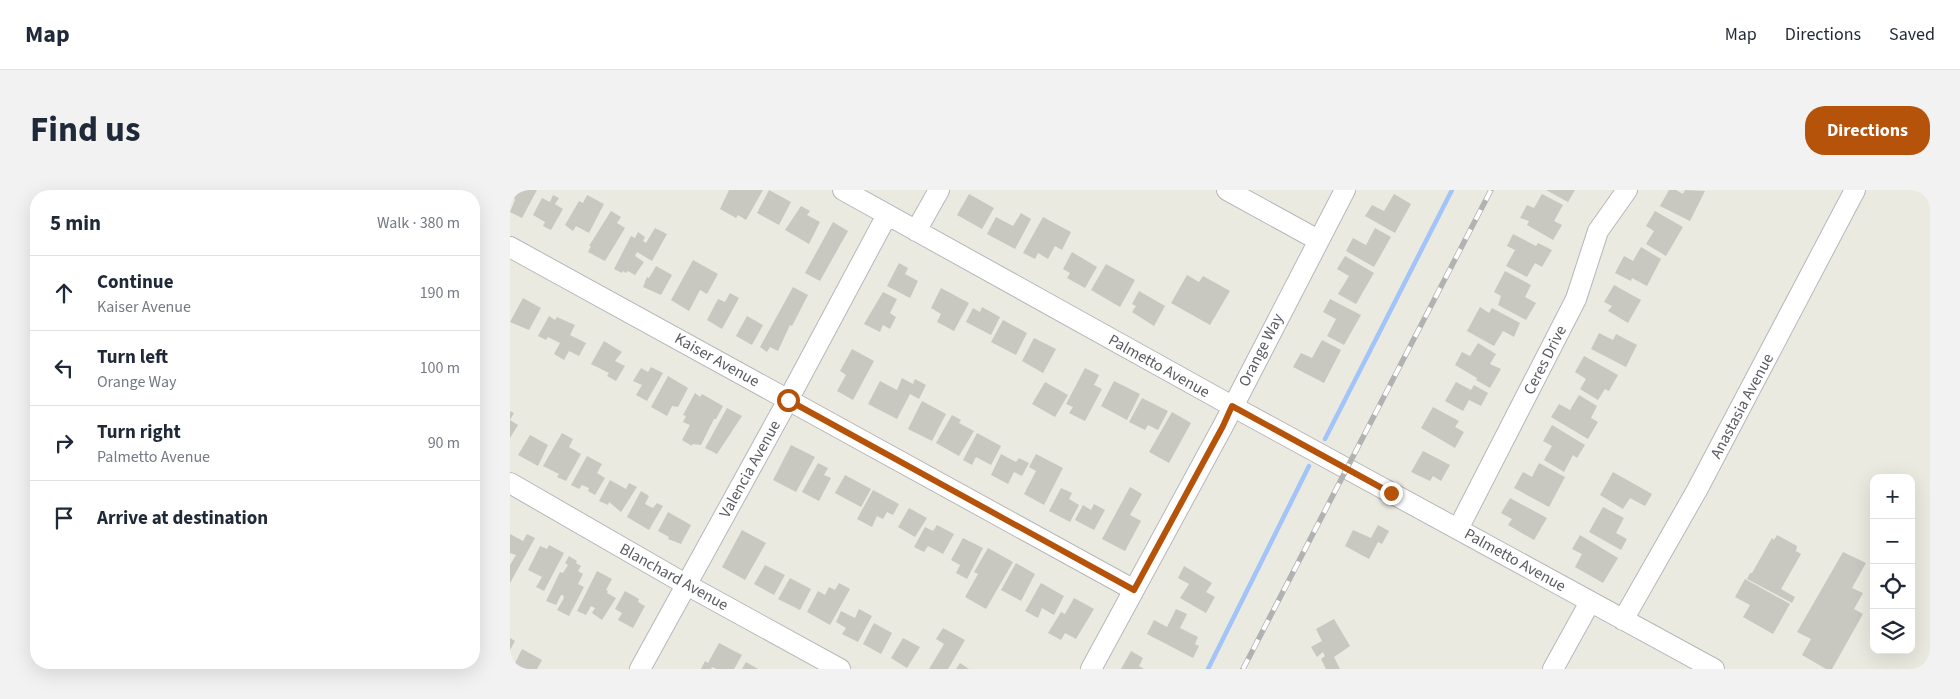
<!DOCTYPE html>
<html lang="en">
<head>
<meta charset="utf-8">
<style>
	:root { --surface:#fff; --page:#f2f2f3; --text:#1f2937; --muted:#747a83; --line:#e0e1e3; --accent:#b45309 }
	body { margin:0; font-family:"Source Sans 3",sans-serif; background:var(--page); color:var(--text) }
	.controls { position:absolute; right:15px; bottom:15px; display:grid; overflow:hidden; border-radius:10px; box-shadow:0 5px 20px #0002 }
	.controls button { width:45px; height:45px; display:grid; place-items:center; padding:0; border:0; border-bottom:1px solid var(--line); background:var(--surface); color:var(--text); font:25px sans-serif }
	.stop { position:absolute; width:15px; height:15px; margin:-11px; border:4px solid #b45309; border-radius:50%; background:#fff }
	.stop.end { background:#b45309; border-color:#fff; box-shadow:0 1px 5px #0008 }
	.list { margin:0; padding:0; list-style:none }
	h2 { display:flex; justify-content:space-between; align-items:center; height:65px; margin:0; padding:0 20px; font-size:21px }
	h2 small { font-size:16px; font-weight:400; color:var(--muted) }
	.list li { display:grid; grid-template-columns:32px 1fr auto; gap:15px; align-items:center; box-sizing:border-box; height:75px; padding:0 20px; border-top:1px solid var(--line) }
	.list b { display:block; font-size:19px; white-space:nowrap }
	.list p { margin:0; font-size:16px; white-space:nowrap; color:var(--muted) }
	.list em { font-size:16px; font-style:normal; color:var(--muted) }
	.icon { flex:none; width:28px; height:28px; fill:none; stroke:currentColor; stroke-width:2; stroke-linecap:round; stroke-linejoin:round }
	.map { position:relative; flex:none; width:1420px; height:479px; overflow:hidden; border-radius:20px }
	header { display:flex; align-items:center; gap:30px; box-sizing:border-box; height:70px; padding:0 25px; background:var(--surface); border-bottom:1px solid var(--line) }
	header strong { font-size:24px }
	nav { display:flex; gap:28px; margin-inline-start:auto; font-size:18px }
	.intro { display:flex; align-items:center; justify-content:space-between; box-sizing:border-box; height:120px; padding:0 30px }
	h1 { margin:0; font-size:35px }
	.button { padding:12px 22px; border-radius:20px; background:var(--accent); color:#fff; font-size:18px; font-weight:700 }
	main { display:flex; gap:30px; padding:0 30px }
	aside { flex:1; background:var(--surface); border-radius:20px; box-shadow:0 5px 20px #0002 }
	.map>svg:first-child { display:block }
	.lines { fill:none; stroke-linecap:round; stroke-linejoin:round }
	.stream { stroke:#a3c4f8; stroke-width:4.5 }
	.building { fill:#c8c7c0 }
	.minor-casing { stroke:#b6b7bc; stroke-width:22 }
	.minor { stroke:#fff; stroke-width:20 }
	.rail-casing { stroke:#b1b2b2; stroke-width:5.5 }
	.rail { stroke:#fff; stroke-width:4; stroke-dasharray:11; stroke-linecap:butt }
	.route { stroke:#b45309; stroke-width:6 }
	.labels { text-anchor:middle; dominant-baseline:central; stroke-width:4; stroke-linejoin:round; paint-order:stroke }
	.street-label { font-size:16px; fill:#595b60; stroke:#fff }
</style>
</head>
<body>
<header>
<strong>Map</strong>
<nav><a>Map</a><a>Directions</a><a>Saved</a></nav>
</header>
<div class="intro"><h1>Find us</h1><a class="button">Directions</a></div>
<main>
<aside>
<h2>5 min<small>Walk · 380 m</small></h2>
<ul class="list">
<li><svg class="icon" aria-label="ahead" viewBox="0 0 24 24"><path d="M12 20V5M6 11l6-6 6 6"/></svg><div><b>Continue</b><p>Kaiser Avenue</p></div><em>190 m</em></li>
<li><svg class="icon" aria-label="left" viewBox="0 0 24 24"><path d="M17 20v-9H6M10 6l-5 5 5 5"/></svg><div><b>Turn left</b><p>Orange Way</p></div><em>100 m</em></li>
<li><svg class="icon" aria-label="right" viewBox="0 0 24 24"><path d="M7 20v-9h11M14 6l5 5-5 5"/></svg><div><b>Turn right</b><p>Palmetto Avenue</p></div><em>90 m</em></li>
<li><svg class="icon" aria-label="arrive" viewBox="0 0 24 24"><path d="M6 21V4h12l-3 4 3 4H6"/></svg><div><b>Arrive at destination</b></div></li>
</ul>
</aside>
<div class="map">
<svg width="1420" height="479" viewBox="0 0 1420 479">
	<rect width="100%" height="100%" fill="#ebeae0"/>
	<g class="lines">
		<path class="stream" d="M815,249L942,0
			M698,479L799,276"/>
	</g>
	<path class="building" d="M2,0H27L12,28L0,22L5,10L2,3L5,2Z
		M219,0H253L236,30L228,25L226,28L210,19Z
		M259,0L281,12L269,35L247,23Z
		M1036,0H1065L1058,12Z
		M1159,0H1166L1173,4L1175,0L1195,1L1180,31L1150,16Z
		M459,4L484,18L472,39L447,25Z
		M884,4L901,14L885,43L855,26L862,15L874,21Z
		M1032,4L1053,15L1044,31L1052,35L1043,50L1017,35L1019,31L1010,28L1017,15L1024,18Z
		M43,5L49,8L45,14L53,19L41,40L33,36L35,32L23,25L32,8L40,12Z
		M77,5L94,14L79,43L66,36L63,41L55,35L69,11L73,13Z
		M291,16L300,21L297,25L310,32L299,54L275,40Z
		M101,21L111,27L107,33L115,38L95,71L78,62L81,56H79Z
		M1145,21L1173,37L1156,66L1136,54L1144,41L1136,36Z
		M511,23L521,29L505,59L477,44L486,27L503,36Z
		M533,27L561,42L552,60L545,56L538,69L528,63L525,69L513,63Z
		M323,32L338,41L310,91L295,83Z
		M145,38L157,44L142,71L127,62L125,66L134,72L125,85L118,81L116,83L113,81L112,83L104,79L121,46L125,48L128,42L135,47L133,51L136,53Z
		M865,38L881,47L864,77L836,61L843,48L856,55Z
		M1003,44L1026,56L1028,53L1042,60L1032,77L1025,73L1017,87L996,76L1005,60L997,56Z
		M1131,57L1151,69L1137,96L1122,88L1121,91L1105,83L1114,66L1123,71Z
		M562,62L587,77L575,98L557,88L560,83L553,79Z
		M835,66L864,83L846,114L828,104L839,86L827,79Z
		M183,70L208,84L197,104L190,100L179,121L161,110Z
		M389,73L398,78L395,84L408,91L400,108L377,96Z
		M596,74L625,90L610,117L581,100Z
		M146,76L162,85L151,105L133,97L137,87L139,88Z
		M995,81L1021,95L1015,107L1026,113L1016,130L988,115L991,106L984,102Z
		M677,85L689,92L693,86L720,101L700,135L661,113Z
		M1104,95L1131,110L1118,133L1098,121L1102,116L1094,112Z
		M283,97L298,105L282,136L280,135L268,161L260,157L257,162L250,157Z
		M431,98L459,113L444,141L427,132L431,124L421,118Z
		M629,101L655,116L644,136L622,122L626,116L622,114Z
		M373,102L387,109L380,123L386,127L380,139L373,135L370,142L354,134Z
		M220,103L229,108L212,139L197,130L208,109L215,112Z
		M13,108L31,118L19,140L0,132Z
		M820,109L851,125L834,155L817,146L826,129L813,122Z
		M472,117L490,127L481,145L456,132L463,118L470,122Z
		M970,117L979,123L982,118L1010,133L1004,147L993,141L984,156L957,141Z
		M39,126L45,130L47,127L65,135L60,145L76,153L69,166L59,161L54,170L44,164L50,153L38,147L36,150L28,146Z
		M237,126L253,135L242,155L226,146Z
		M493,130L517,143L506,165L481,152Z
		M1089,143L1103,150L1106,144L1127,155L1116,177L1081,159Z
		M524,148L546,159L533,183L512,171Z
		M812,150L831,160L814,193L783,177L791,163L802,168Z
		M94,151L112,162L105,171L115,176L106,191L97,186L99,183L81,174Z
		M968,153L986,164L980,174L991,179L980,198L966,190L967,188L945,175L952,162L960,166Z
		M342,159L364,171L343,210L327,201L336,185L330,181Z
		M1074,166L1108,185L1099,201L1095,199L1088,210L1070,199L1076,189L1065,182Z
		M141,177L153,183L137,211L126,205L132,195L123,191L131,178L138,182Z
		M575,178L589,185L584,195L592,199L575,231L559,223L563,217L556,214Z
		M158,186L178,198L168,217L162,216L157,226L141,217Z
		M392,188L403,194L405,189L416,195L409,209L400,204L387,229L358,214L370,191L387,200Z
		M604,191L630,204L617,230L591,216Z
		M535,192L558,205L545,227L522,214Z
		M946,192L961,200L964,195L978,203L971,216L959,210L953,221L935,211Z
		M185,203L190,207L192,204L213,216L206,229H204L191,255L182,254V256L172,250L180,235L173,232L176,226L173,225Z
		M1069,205L1087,216L1081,228L1088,232L1078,249L1041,227L1049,214L1060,220Z
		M632,208L658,221L648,240L638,235L635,240L619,232Z
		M412,211L436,224L422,251L398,239Z
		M923,217L949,231L945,237L954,242L945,258L911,238Z
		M217,218L232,226L207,264L195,258Z
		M0,221L4,223L0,230L8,235L0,248Z
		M662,222L681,233L659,273L639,262Z
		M442,225L451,230L449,233L464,241L449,266L426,253Z
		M1042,235L1075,255L1067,268L1063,265L1054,282L1034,270L1042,256L1033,251Z
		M52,243L63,249L59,257L71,264L56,291L47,287L49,284L33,276Z
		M467,243L491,256L481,275L466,267L462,275L453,270Z
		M20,245L38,255L28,276L8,265Z
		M281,255L305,267L286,302L263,290Z
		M913,261L940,275L931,291L923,286L920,291L901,282Z
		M491,264L506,272L509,268L519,273L512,286L504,282L498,294L481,285Z
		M526,264L553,278L534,315L514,304L526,281L519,277Z
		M77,266L92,274L87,283L95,288L85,305L78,301L79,298L72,295L69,299L61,295Z
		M308,273L318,278L314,285L321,288L309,311L292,302Z
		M1029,273L1055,287L1039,317L1004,298L1013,282L1022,287Z
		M1103,282L1142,304L1135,316L1120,308L1113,319L1090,305Z
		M335,285L361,299L351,317L325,303Z
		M100,290L116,299L119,293L127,297L111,322L99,312L98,315L89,311Z
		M620,297L632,304L620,325L631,331L615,361L592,349Z
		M551,298L562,303L559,309L569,315L560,332L539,321Z
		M363,300L389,314L383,325L377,322L373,329L367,326L362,337L347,329Z
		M131,301L139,306L135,314L143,318L147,313L153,316L139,340L117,327Z
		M1000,308L1037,328L1024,350L998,335L1002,329L991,323Z
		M584,314L595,320L584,340L565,330L573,315L581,320Z
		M1093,317L1114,328L1106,343L1117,349L1111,360L1079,342Z
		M399,318L417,328L405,347L388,337Z
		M158,322L181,335L171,354L158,349L159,347L148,341Z
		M427,335L444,344L433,364L418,356L414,362L404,357L415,337L423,341Z
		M868,335L879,341L872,354L868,352L859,369L835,356L843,340L861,348Z
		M232,340L256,353L235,390L212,377Z
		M0,344L13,351L17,344L25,348L0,393V375L6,365L0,363Z
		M1070,345L1108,368L1093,393L1065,377L1072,364L1062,359Z
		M1267,345L1287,356L1286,361L1291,364L1271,399L1285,407L1282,413L1237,389L1240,383H1242L1262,348L1264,350Z
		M453,348L473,358L457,389L446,383L450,375L441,370Z
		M39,355L54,363L34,401L26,397L32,387L18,380L30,356L37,359Z
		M478,358L503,372L476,419L455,407L468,384L464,382Z
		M1333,362L1356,373L1342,398L1353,403L1344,419L1353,424L1322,479H1316L1292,465L1301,449L1287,442Z
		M59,366L67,371L66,373L71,376L68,381L73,384L68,394L74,397L59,426L47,420L54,408L53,405H51L46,415L36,411L50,382L53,383L58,375L55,373Z
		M506,373L525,384L511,411L491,400Z
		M255,375L275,385L264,405L244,394Z
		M674,376L702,393L696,402L705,407L696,423L670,408L679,394L668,388Z
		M87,381L102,389L96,400L98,401L97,403L106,408L92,430L82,423L85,418L81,416L76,425L67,421Z
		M280,388L301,399L290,420L268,409Z
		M1235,389L1280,414L1263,444L1233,427L1240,415L1225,407Z
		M329,393L340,399L320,435L297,422L308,401L315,405L319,397L325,400Z
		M531,393L554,406L544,425L532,418L528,428L515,421Z
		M115,401L129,409L128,412L135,416L123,438L108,430L112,423L105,419Z
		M564,408L584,419L566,449L555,443L551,450L538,443L551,422L555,424Z
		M349,419L362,426L348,452L332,444L336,438L326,432L331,421L345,428Z
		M666,419L677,424L670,438L688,447L685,454L689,456L683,468L637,444L644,430L657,437Z
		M824,429L840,456L824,467L830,479H816L811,469L815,466L813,462L807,467L801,457L812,451L806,439Z
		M364,433L382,443L371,464L353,454Z
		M433,438L455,450L438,479H419L434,454L426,449Z
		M0,448L5,451L0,460Z
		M393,448L410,457L397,478L381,468Z
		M209,453L232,465L224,479H207L202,477L201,479H191L195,471L198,473Z
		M12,459L32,470L27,479H2Z
		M621,461L633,468L629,476L634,479H611Z
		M236,472L248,479H232Z
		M450,473L459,479H446Z"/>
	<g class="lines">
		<defs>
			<path id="minor" d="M333,0L722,216L1204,479
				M717,0L808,50
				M406,41L429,0
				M0,57L624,400
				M0,293L177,395L330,479
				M948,339L1066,109L1088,41L1117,0
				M1113,430L1187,300L1345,0
				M130,479L278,210L377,25
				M581,479L713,236L835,0
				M1043,479L1080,412"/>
		</defs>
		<use href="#minor" class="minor-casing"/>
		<use href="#minor" class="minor"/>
		<defs>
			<path id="rail" d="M733,479L981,0"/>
		</defs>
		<use href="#rail" class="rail-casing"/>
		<use href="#rail" class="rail"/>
	</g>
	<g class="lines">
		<path class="route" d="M278,210L624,400L713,236L722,216L881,303"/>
	</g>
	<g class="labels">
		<g class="street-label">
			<text transform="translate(751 160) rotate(-63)">Orange Way</text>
			<text transform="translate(207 170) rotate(29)">Kaiser Avenue</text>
			<text transform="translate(1035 170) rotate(-63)">Ceres Drive</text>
			<text transform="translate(649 176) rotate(29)">Palmetto Avenue</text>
			<text transform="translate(1232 216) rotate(-62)">Anastasia Avenue</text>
			<text transform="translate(240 279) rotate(-61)">Valencia Avenue</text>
			<text transform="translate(1005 370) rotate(29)">Palmetto Avenue</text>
			<text transform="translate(164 387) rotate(29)">Blanchard Avenue</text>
		</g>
	</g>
</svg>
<div class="controls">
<button>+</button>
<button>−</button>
<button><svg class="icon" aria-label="locate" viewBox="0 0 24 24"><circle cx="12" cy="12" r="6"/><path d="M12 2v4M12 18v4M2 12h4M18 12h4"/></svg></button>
<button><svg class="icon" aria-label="layers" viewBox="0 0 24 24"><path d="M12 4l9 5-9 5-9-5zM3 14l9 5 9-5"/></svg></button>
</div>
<div class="stop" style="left:278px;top:210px"></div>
<div class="stop end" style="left:881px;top:303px"></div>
</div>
</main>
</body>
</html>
